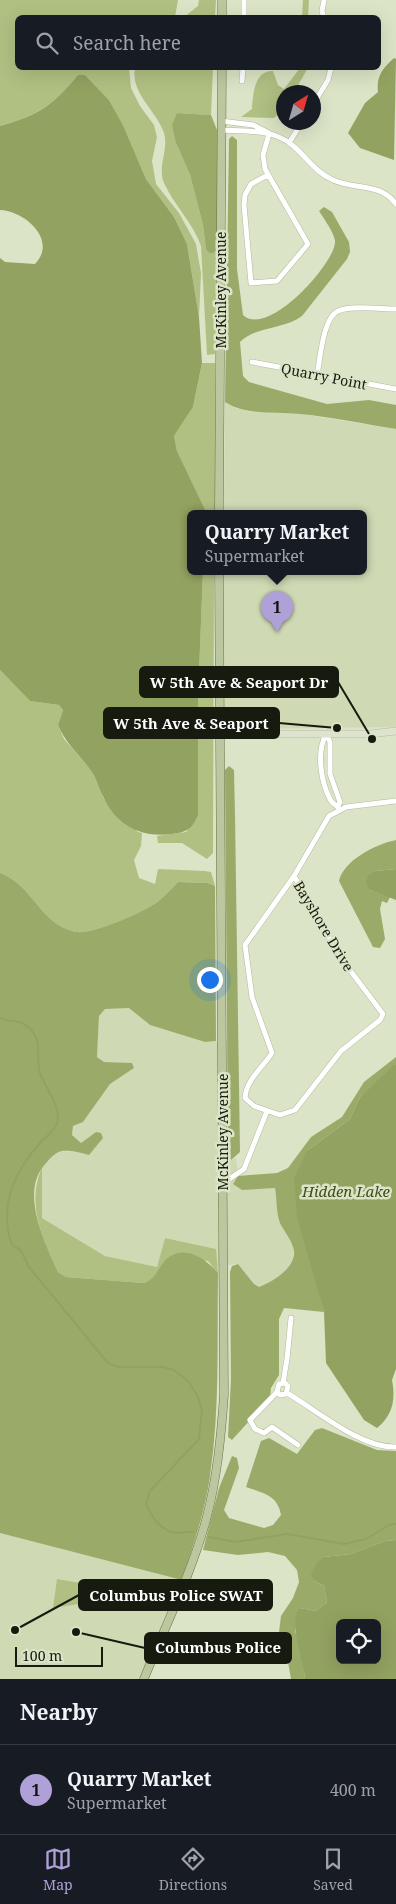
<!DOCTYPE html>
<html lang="en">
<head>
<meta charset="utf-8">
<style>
	:root { --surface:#171b24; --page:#242831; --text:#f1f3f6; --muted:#9ea1a6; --line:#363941; --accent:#afa1d8 }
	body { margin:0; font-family:"Noto Serif",serif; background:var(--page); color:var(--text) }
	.controls { position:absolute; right:15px; bottom:15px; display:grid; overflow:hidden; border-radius:8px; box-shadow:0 5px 20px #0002 }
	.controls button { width:45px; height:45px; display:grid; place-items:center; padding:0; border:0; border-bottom:1px solid var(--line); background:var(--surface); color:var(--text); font:25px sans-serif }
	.compass { position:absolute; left:276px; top:85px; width:45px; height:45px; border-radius:50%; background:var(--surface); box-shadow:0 5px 20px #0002; rotate:37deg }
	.scale { position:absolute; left:15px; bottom:12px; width:88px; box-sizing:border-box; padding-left:5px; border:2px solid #171a0f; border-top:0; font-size:14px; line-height:18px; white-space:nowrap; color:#171a0f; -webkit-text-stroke:4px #dbe4c6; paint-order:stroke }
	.you { position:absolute; left:209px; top:979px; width:18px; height:18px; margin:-12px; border:4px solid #fff; border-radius:50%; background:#1a73e8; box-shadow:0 0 0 8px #1a73e833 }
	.badge { display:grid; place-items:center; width:32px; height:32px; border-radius:50%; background:var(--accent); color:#111; font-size:16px; font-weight:700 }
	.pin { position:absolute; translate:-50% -41px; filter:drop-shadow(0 1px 2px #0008) }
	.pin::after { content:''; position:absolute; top:26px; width:18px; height:15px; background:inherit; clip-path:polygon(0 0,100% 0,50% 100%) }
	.popup { position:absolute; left:187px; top:510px; width:180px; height:65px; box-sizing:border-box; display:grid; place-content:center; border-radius:8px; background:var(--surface); filter:drop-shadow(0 1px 4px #0005); font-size:16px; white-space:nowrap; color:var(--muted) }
	.popup b { font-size:19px; color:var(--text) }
	.popup::after { content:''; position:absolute; left:50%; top:100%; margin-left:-10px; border:10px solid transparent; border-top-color:var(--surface) }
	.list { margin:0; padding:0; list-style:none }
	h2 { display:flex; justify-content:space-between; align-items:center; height:65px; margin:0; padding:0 20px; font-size:21px }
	h2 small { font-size:16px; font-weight:400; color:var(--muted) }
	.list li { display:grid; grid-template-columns:32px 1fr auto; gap:15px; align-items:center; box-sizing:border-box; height:90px; padding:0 20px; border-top:1px solid var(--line) }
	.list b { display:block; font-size:19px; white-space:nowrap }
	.list p { margin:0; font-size:16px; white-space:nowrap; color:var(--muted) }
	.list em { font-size:16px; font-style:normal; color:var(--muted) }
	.icon { flex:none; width:28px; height:28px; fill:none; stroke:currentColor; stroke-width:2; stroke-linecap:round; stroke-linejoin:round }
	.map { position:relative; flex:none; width:396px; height:1679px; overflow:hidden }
	.search { position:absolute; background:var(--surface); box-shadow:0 5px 20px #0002; left:15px; right:15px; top:15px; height:55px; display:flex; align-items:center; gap:12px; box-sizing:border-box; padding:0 18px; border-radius:8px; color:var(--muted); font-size:19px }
	.sheet { height:155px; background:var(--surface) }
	nav { display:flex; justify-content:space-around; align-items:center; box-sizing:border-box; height:70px; border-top:1px solid var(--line); background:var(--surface); font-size:14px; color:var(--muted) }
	nav a { display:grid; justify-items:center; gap:2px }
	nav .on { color:var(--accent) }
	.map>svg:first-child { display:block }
	.built { fill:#cfd9b4 }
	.green { fill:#b0c083 }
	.forest { fill:#9aab69 }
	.water { fill:#92a260; fill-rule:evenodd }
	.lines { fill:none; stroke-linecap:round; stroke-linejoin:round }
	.stream { stroke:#92a260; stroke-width:2 }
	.minor-casing { stroke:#b2ba9d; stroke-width:6 }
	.secondary-casing { stroke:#b2ba9d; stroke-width:8 }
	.primary-casing { stroke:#667243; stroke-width:9 }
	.minor { stroke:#fff; stroke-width:5 }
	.secondary { stroke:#dee3cf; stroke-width:7 }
	.primary { stroke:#bdc79f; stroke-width:8 }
	.labels { text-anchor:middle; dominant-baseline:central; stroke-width:5; stroke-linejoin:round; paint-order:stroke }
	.street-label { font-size:14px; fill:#171a0f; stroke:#dbe4c6 }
	.water-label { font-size:15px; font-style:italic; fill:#434d1c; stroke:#dbe4c6 }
	.leader { fill:none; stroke:#171a0f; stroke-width:2 }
	.callout-dot { fill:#171a0f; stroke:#dbe4c6; stroke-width:2 }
	.callout { fill:#171a0f; stroke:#171a0f; stroke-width:2 }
	.callout-label { font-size:15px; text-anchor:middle; font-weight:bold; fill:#fff }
</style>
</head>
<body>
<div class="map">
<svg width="396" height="1679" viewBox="0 0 396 1679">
	<rect width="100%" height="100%" fill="#dbe4c6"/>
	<path class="built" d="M225,402L235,408L252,412L300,414L396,429V727L239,729L229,726L224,718L222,704L223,571H363V513H224Z
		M129,1008L150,1025L205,1042L227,1041L228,1153L231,1160L236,1158L238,1176L233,1184L242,1190L275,1188L280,1221L294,1249L293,1261L282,1275L265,1285L259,1287L254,1284L238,1264L217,1266L216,1249L165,1238L157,1267L105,1256L42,1218V1167L54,1154L64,1151L89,1154L96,1132L81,1143L72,1135L73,1126L83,1122L110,1084L134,1068L132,1063L104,1062L97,1057L99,1016L105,1009Z
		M0,1533L182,1580L145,1679H0Z"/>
	<path class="green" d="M0,0H178L175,17L18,18V68H129L131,88L140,106L154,125L157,137L152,161L156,184L179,213L196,244L201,273L199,317L187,244L174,217L146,179L123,125L109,100L85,75H78C52,106 38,115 0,126Z
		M199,0H216L215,17H184L198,6Z
		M303,0H309L308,17H302Z
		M135,68H213L211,115L177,113L176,143L190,175L203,225L206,250L211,254L217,251L215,354L207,355L201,246C193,223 174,205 164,183C157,166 169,150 164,133C157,111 130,93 135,68Z
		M300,68H308L294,92H284L283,109L274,118L241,117L252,109C253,95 254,70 273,71L278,85L284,89Z
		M202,363H215V513H206L177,451L174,436L193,407Z
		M203,571H214L213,853L207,859L182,843H158L157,836L186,832L198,815V698Z
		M0,670L30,701L59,705L63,710L58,725L64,739L94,773L104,799L138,832L142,833L141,846L134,860L139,878L155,884L158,869L205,871L211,872L215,886L208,883L178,882C169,891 160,902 149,907C135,915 93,934 77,932C69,931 59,926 53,921C34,905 25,882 0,873Z
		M42,1167V1218L105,1256L157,1267L165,1238L216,1249L218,1273L208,1261L169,1257L152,1280L144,1283L66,1277L58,1272C42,1236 26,1206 42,1167Z
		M57,1579L92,1585V1602L53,1608Z"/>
	<path class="forest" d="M177,113L211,115L217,130V251L211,254L206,250L203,225L190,175L176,143L172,125Z
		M232,136L237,140V269L243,315C268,339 337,261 335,241C334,232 324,219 319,211L324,207L332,212L349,242L350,252L347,259L302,316C283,330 256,326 240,342L243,376L249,382L327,404L369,400L396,405V429C364,424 332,417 300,414C274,411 247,416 225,402L229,139Z
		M229,766L234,770L235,815L240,1152L231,1160L228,1154L225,770Z
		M396,840V869L375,871L370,890L390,897L387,903L382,901L380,909L385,939L380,948L373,947L339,881C344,860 376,844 396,840Z
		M0,873C25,882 34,905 53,921C59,926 69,931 77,932C93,934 135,915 149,907C160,902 169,891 178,882L208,883L215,886L216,1041L205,1042L150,1025L129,1008L105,1009L99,1016L97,1057L104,1062L132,1063L134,1068L110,1084L83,1122L73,1126L72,1135L81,1143L96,1132L101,1133L103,1138L89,1155C81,1153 70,1150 62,1151C55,1153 51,1157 47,1162C18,1191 45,1242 58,1272L66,1277L144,1283C158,1278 158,1265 169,1257C187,1245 207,1260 218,1273C217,1341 220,1409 210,1476C205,1512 193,1546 182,1580L0,1533Z
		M396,1057V1065L360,1097L350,1119L307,1151L315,1277L324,1312L284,1308L279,1319V1375L271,1388L270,1398L232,1440L228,1437L231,1380L230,1272L232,1266L238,1264L254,1284L259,1287C273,1282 300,1265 293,1247C290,1238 284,1231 280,1223C276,1213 277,1199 275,1188L242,1190L233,1184L238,1176L277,1173L288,1168L311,1137L342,1117L364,1082Z
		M322,1428L377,1450L396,1451V1540L385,1541L351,1554L324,1557L314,1581L324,1586L327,1602L316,1611L300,1608L295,1631L303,1658L305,1679H291L287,1656L279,1632L281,1616L293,1598L299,1582L297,1570L285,1556L268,1552L238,1555L203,1550L219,1488L232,1456L237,1458L239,1468L224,1510L229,1518L264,1528L273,1525L281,1515C278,1495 263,1493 246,1487L261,1441L269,1438L297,1454L315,1430Z"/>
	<path class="water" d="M394,58L396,59L394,160L360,148L348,133L365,103L378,92C376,76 383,68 394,58Z
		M78,75H85L109,100L123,125L146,179L174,217L187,244L199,317L202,363L193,407L174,436L177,451L206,512L191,513V571H203L198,698V815C192,829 187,832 172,834C142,838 116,826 103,796C99,789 97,779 92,772C80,755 66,744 58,725L63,710L59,705L30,701L0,670V258L5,262L35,264C58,240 25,211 0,210V126C39,115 52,106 78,75Z
		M396,869V900L370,890L366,883L368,876L375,871Z
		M394,1065H396V1369L392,1380C396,1401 392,1416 377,1428L364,1420L326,1363L324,1312L297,1217L294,1178L307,1151L350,1119L360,1097Z
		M396,1540V1679H305C304,1659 287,1623 300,1608L316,1611L327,1602L324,1586L314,1581L311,1574L317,1563L324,1557L351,1554L385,1541ZM340,1623H377V1660H340Z"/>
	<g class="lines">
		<path class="stream" d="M0,1018C10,1023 17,1018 28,1027C44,1040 35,1057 40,1073C45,1088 59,1103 58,1119C57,1129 46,1137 40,1143C16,1169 0,1204 10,1240C12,1247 16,1246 20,1250C24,1255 26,1262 29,1267L108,1363L119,1367H162L174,1370L189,1382L198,1397L202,1410L199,1439L150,1491L146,1503C151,1516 161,1532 177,1533C183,1533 187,1531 193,1532
			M209,1537L235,1542L287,1534L344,1544L366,1539L389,1525L396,1524"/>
		<defs>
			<path id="minor" d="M324,0L322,11L324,18
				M244,18V0
				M242,81L243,68
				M314,103L328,80L331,68
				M221,121L253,125L269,133
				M221,130C240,131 261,130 279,137C301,146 311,171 333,180C354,190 380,182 396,204
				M289,143L302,122
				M268,175L251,184L245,195L244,205L251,283L277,281L308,244L265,169L263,155L269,134
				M252,362L396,389
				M317,375C320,360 323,317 338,311C351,305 381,309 396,309
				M326,734C316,753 321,783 331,801C334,805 337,805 339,809
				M326,734L330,742V774L340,802L338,806
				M294,876L340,957L383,1014L380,1020L341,1051L295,1110L280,1115L254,1106L245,1098C246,1080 263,1067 272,1053L252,997L245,945L294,876L329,816L346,807L396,801
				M222,1184L244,1169L267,1111
				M283,1383L287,1359L291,1318
				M277,1392L280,1395L286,1394L288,1386L285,1383L279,1384L277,1392L250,1420L255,1429L264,1433L272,1427L298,1445
				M287,1393C318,1411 360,1448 396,1447"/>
			<path id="secondary" d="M219,734H370L396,731"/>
			<path id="primary" d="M222,18V0
				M219,513L222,68
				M144,1679C165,1626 191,1575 206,1520C217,1479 221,1437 224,1395L219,571"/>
		</defs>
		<use href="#minor" class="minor-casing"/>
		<use href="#secondary" class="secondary-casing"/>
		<use href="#primary" class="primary-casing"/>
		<use href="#minor" class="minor"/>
		<use href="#secondary" class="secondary"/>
		<use href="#primary" class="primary"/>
	</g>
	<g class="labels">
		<g class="street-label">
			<text transform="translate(220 290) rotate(-90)">McKinley Avenue</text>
			<text transform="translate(324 376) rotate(11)">Quarry Point</text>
			<text transform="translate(324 926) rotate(59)">Bayshore Drive</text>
			<text transform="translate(222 1132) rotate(-90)">McKinley Avenue</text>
		</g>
		<g class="water-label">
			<text x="346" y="1191">Hidden Lake</text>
		</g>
	</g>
	<path class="leader" d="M372 739L338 682M337 728L279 723M15 1630L79 1595M76 1632L145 1648"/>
	<g class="callout-dot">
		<circle cx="372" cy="739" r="5"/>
		<circle cx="337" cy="728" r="5"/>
		<circle cx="15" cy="1630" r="5"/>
		<circle cx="76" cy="1632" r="5"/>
	</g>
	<g class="callout">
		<rect x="140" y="667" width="198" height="30" rx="5"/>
		<rect x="104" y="708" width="175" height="30" rx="5"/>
		<rect x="79" y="1580" width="193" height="30" rx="5"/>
		<rect x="145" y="1633" width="146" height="30" rx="5"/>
	</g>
	<g class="callout-label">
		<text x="239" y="688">W 5th Ave &amp; Seaport Dr</text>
		<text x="191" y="729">W 5th Ave &amp; Seaport</text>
		<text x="176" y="1601">Columbus Police SWAT</text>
		<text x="218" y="1653">Columbus Police</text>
	</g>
</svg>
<div class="controls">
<button><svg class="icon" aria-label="locate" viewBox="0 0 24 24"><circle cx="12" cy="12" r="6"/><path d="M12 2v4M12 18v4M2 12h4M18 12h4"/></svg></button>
</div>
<svg class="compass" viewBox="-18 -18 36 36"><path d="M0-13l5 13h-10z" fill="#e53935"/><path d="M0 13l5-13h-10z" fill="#9ea1a6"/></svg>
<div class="scale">100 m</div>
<div class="you"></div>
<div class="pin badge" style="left:277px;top:632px">1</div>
<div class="popup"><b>Quarry Market</b>Supermarket</div>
<div class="search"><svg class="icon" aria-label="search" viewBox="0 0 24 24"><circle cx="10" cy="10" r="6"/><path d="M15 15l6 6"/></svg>Search here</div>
</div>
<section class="sheet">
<h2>Nearby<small></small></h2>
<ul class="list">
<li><span class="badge">1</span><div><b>Quarry Market</b><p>Supermarket</p></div><em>400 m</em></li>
</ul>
</section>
<nav>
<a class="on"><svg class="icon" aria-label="map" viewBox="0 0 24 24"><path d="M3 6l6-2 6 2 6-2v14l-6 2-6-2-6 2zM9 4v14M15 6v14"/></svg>Map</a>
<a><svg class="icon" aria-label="directions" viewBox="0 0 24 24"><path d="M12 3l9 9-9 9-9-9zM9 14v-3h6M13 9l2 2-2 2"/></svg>Directions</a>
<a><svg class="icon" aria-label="saved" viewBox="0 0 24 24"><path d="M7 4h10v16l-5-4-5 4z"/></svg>Saved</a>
</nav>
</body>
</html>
